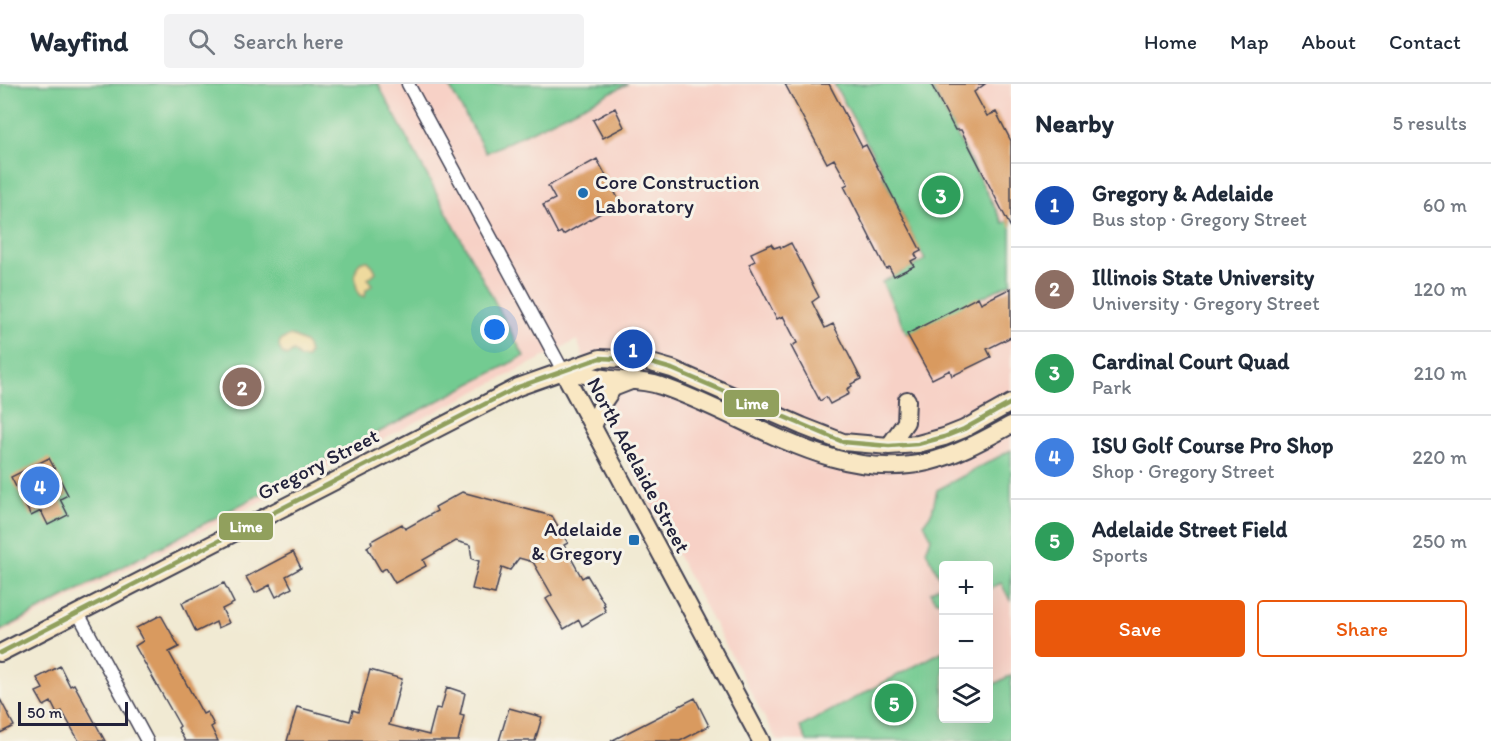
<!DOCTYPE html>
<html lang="en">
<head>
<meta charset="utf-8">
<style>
	:root { --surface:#fff; --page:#f2f2f3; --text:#1f2937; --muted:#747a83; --line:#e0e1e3; --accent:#ea580c }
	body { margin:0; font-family:Itim,sans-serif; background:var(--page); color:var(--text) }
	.controls { position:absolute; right:18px; bottom:18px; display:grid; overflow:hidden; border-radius:6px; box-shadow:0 6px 24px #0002 }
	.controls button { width:54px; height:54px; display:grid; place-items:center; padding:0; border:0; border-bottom:2px solid var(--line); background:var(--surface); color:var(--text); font:30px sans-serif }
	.scale { position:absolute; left:18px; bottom:15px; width:110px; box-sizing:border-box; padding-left:6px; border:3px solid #22223b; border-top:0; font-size:16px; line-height:21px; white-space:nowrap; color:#22223b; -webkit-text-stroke:4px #f7f3e8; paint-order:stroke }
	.you { position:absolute; left:495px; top:246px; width:21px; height:21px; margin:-15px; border:4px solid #fff; border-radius:50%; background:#1a73e8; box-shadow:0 0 0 9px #1a73e833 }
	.badge { display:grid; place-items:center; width:39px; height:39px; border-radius:50%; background:var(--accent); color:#fff; font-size:20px; font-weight:700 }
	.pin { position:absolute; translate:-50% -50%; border:3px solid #fff; box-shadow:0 2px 6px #0006 }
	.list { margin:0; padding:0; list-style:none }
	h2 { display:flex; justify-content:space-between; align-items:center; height:78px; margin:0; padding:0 24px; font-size:26px }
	h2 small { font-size:20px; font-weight:400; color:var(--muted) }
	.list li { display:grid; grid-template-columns:39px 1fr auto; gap:18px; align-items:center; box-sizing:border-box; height:84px; padding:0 24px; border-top:2px solid var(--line) }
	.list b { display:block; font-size:22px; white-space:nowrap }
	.list p { margin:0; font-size:20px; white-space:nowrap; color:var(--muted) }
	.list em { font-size:20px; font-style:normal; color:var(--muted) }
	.actions { display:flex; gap:12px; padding:18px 24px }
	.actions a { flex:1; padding:14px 0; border:2px solid var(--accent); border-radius:6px; text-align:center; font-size:21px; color:var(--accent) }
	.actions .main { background:var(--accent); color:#fff }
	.icon { flex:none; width:33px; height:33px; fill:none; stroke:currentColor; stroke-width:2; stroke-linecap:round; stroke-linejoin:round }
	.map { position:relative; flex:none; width:1011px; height:657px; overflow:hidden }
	header { display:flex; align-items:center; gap:36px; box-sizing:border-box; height:84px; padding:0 30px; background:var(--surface); border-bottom:2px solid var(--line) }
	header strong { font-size:28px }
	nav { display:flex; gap:33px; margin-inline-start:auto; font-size:21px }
	.search { width:420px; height:54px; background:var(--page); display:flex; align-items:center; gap:15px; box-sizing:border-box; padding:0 21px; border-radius:6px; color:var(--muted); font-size:22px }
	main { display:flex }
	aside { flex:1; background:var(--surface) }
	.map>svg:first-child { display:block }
	.built { fill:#f7d1c6; fill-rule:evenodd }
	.green { fill:#73cb91; stroke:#4a7666; stroke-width:1.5 }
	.sand { fill:#eeda9e; stroke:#887e6c; stroke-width:1.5 }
	.building { fill:#d99a5e }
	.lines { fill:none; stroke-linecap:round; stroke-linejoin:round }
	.street-casing { stroke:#414052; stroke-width:15 }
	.secondary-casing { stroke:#414052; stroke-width:20 }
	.street { stroke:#fff; stroke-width:12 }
	.secondary { stroke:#f9e7c3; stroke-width:16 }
	.bus-1-casing { stroke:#f7f3e8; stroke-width:9 }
	.bus-1 { stroke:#91a05d; stroke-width:4.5 }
	.poi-dot { fill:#1f6fb2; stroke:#f7f3e8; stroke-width:2 }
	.labels { text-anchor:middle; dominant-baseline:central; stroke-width:6; stroke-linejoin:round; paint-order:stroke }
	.poi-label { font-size:21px; fill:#22223b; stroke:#f7f3e8; text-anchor:start }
	.street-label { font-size:21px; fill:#22223b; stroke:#f7f3e8 }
	.line-badge { stroke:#f7f3e8; stroke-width:2 }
	.badge-label { font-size:16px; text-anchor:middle; font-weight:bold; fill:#fff }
</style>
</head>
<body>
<header>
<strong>Wayfind</strong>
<div class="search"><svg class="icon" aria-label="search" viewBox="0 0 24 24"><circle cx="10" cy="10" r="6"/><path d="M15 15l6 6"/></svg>Search here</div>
<nav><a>Home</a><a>Map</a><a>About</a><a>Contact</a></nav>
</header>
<main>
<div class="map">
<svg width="1011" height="657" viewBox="0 0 1011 657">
	<rect width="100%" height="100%" fill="#f7f3e8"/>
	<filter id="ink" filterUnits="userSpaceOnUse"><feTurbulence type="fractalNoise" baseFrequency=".0167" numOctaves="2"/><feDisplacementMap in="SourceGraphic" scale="12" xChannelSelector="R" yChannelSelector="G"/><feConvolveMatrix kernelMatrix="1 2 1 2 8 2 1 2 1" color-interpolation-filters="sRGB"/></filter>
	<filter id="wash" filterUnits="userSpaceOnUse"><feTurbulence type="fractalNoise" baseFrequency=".008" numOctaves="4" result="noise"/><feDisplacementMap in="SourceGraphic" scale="24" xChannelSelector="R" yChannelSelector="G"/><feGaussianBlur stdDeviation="1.35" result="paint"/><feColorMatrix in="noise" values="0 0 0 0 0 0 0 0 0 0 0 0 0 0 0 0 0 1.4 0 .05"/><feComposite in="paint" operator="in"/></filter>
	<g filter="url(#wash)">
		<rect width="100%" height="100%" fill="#f1ead3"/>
		<path class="built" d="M0,0H1011V657H777L613,351L577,256L0,550ZM944,482H988V634H944Z"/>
		<path class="green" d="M0,0H378L524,272L0,547Z
			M448,0H628L486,69Z
			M834,0H930L1003,139L1011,136V199L907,250L882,198L925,176L883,92L884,91L882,86Z
			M1011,366V518L1001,499L989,505L988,482H944L943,519C936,517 933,515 930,508L943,500L926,467L931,454L924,439L932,428L937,406Z
			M943,567L944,634H988L989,603L1011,591V657H807L800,643Z"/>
		<path class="sand" d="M361,177H368L373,182L376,188L368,195L372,201L366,206L365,213L359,211C355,200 352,186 361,177Z
			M290,251L306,259L309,269L307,274H300L293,267L287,272L282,269L279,263L280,257Z"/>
		<g id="blocks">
			<path class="building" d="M785,0H829L862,63L866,61L921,167L915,170L917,174L911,177L914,182L894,192L889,183L886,185L844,102L848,100L834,75L827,79Z
				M931,0H985L974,8L987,32L996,28L1011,57V144L961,46H955Z
				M615,24L624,43L603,54L593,36Z
				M597,75L620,118L563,151L561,148L558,150L543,121L555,115L548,102Z
				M791,159L819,213L812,218L825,244L833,240L861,295L851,300L852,302L847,305L849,310L830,320L826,313L820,317L791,262L797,259L783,232L777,235L749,180L755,177L751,169L771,160L774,164L780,162L781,164Z
				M1011,204V253L987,265L991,273L952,292L950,286L932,295L907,250L978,213L981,219Z
				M49,374L68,411L60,415L68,431L48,441L41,427L31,432L11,393Z
				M462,408L552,432L568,459L564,461L582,494L587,491L605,521L603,522L606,528L582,542L579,536L564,545L546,515L552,511L533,478L519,474L510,486L502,483L495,510L472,505L479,477L472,475L470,461L456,457L423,476L426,482L395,499L386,484L381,487L367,463L372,460L371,457L402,440L405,445L437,427L435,423Z
				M293,468L301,484L286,492L292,504L276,513L270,501L255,509L246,493Z
				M224,499L234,519L222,525L229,539L218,544L216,538L196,548L182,519Z
				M161,531L179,563L169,568L203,630L207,628L214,641L211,643L218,657H185L178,644L180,642L135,562L143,557L136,544Z
				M60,582L70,602L74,600L105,657H79L62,627L57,630L51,618L44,622L36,608L43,605L37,594Z
				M370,586L402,595L389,641L429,651L436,624L441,625L447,603L465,609L460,631L464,632L458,657H287L297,623L350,637L353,626L358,628Z
				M695,614L709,642L680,657H611Z
				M0,615L14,642L0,649Z
				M509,624L542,633L535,657H499Z"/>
		</g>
	</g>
	<g filter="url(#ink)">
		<use href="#blocks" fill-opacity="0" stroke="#414052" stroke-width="1.5"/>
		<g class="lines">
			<defs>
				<path id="street" d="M408,0L563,287
					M78,529L147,657"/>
				<path id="secondary" d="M563,287L761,657
					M567,288C579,290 591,292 603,294C622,297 642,295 661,302C748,331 831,400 928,378C957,371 985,355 1011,341
					M593,343L602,320L613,304L631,297
					M889,362L906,338L907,316
					M0,569L518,303L600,274L641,276L672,285L802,342L843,358L889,362L918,360L944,353L964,345L1011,319"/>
			</defs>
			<use href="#street" class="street-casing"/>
			<use href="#secondary" class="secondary-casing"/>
			<use href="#street" class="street"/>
			<use href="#secondary" class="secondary"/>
			<defs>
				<path id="bus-1" d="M0,569L518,303L600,274L641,276L672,285L843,358L889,362L918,360L944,353L964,345L1011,319"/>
			</defs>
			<use href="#bus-1" class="bus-1-casing"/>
			<use href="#bus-1" class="bus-1"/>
		</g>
	</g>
	<g class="poi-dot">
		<circle cx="583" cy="109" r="6"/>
		<rect x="628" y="450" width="12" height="12" rx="3"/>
	</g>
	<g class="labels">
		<g class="poi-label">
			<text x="595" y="97">Core Construction<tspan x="595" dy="24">Laboratory</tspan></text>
			<text x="622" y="444" text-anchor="end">Adelaide<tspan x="622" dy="24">&amp; Gregory</tspan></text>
		</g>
		<g class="street-label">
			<text transform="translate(318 380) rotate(-27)">Gregory Street</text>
			<text transform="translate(639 381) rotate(62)">North Adelaide Street</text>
		</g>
	</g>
	<g class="line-badge">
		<rect x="723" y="305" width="57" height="29" rx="6" fill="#91a05d"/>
		<rect x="218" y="428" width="56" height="29" rx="6" fill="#91a05d"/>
	</g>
	<g class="badge-label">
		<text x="752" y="325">Lime</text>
		<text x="246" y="448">Lime</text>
	</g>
</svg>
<div class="controls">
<button>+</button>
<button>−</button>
<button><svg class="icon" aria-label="layers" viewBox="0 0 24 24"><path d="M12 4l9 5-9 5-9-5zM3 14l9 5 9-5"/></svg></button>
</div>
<div class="scale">50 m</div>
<div class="you"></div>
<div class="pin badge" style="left:633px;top:265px;background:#1a4fb4">1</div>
<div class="pin badge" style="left:242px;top:303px;background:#8d6e63">2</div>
<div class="pin badge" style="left:941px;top:111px;background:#2e9e5b">3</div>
<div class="pin badge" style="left:40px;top:402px;background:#3f7fe0">4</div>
<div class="pin badge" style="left:894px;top:619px;background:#2e9e5b">5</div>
</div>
<aside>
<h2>Nearby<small>5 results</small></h2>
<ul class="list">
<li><span class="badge" style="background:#1a4fb4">1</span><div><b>Gregory &amp; Adelaide</b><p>Bus stop · Gregory Street</p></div><em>60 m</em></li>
<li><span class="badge" style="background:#8d6e63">2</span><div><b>Illinois State University</b><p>University · Gregory Street</p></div><em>120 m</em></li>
<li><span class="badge" style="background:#2e9e5b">3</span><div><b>Cardinal Court Quad</b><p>Park</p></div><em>210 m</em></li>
<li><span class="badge" style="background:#3f7fe0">4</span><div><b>ISU Golf Course Pro Shop</b><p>Shop · Gregory Street</p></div><em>220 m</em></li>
<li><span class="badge" style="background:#2e9e5b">5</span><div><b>Adelaide Street Field</b><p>Sports</p></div><em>250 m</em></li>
</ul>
<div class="actions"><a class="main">Save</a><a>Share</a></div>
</aside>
</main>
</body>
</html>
